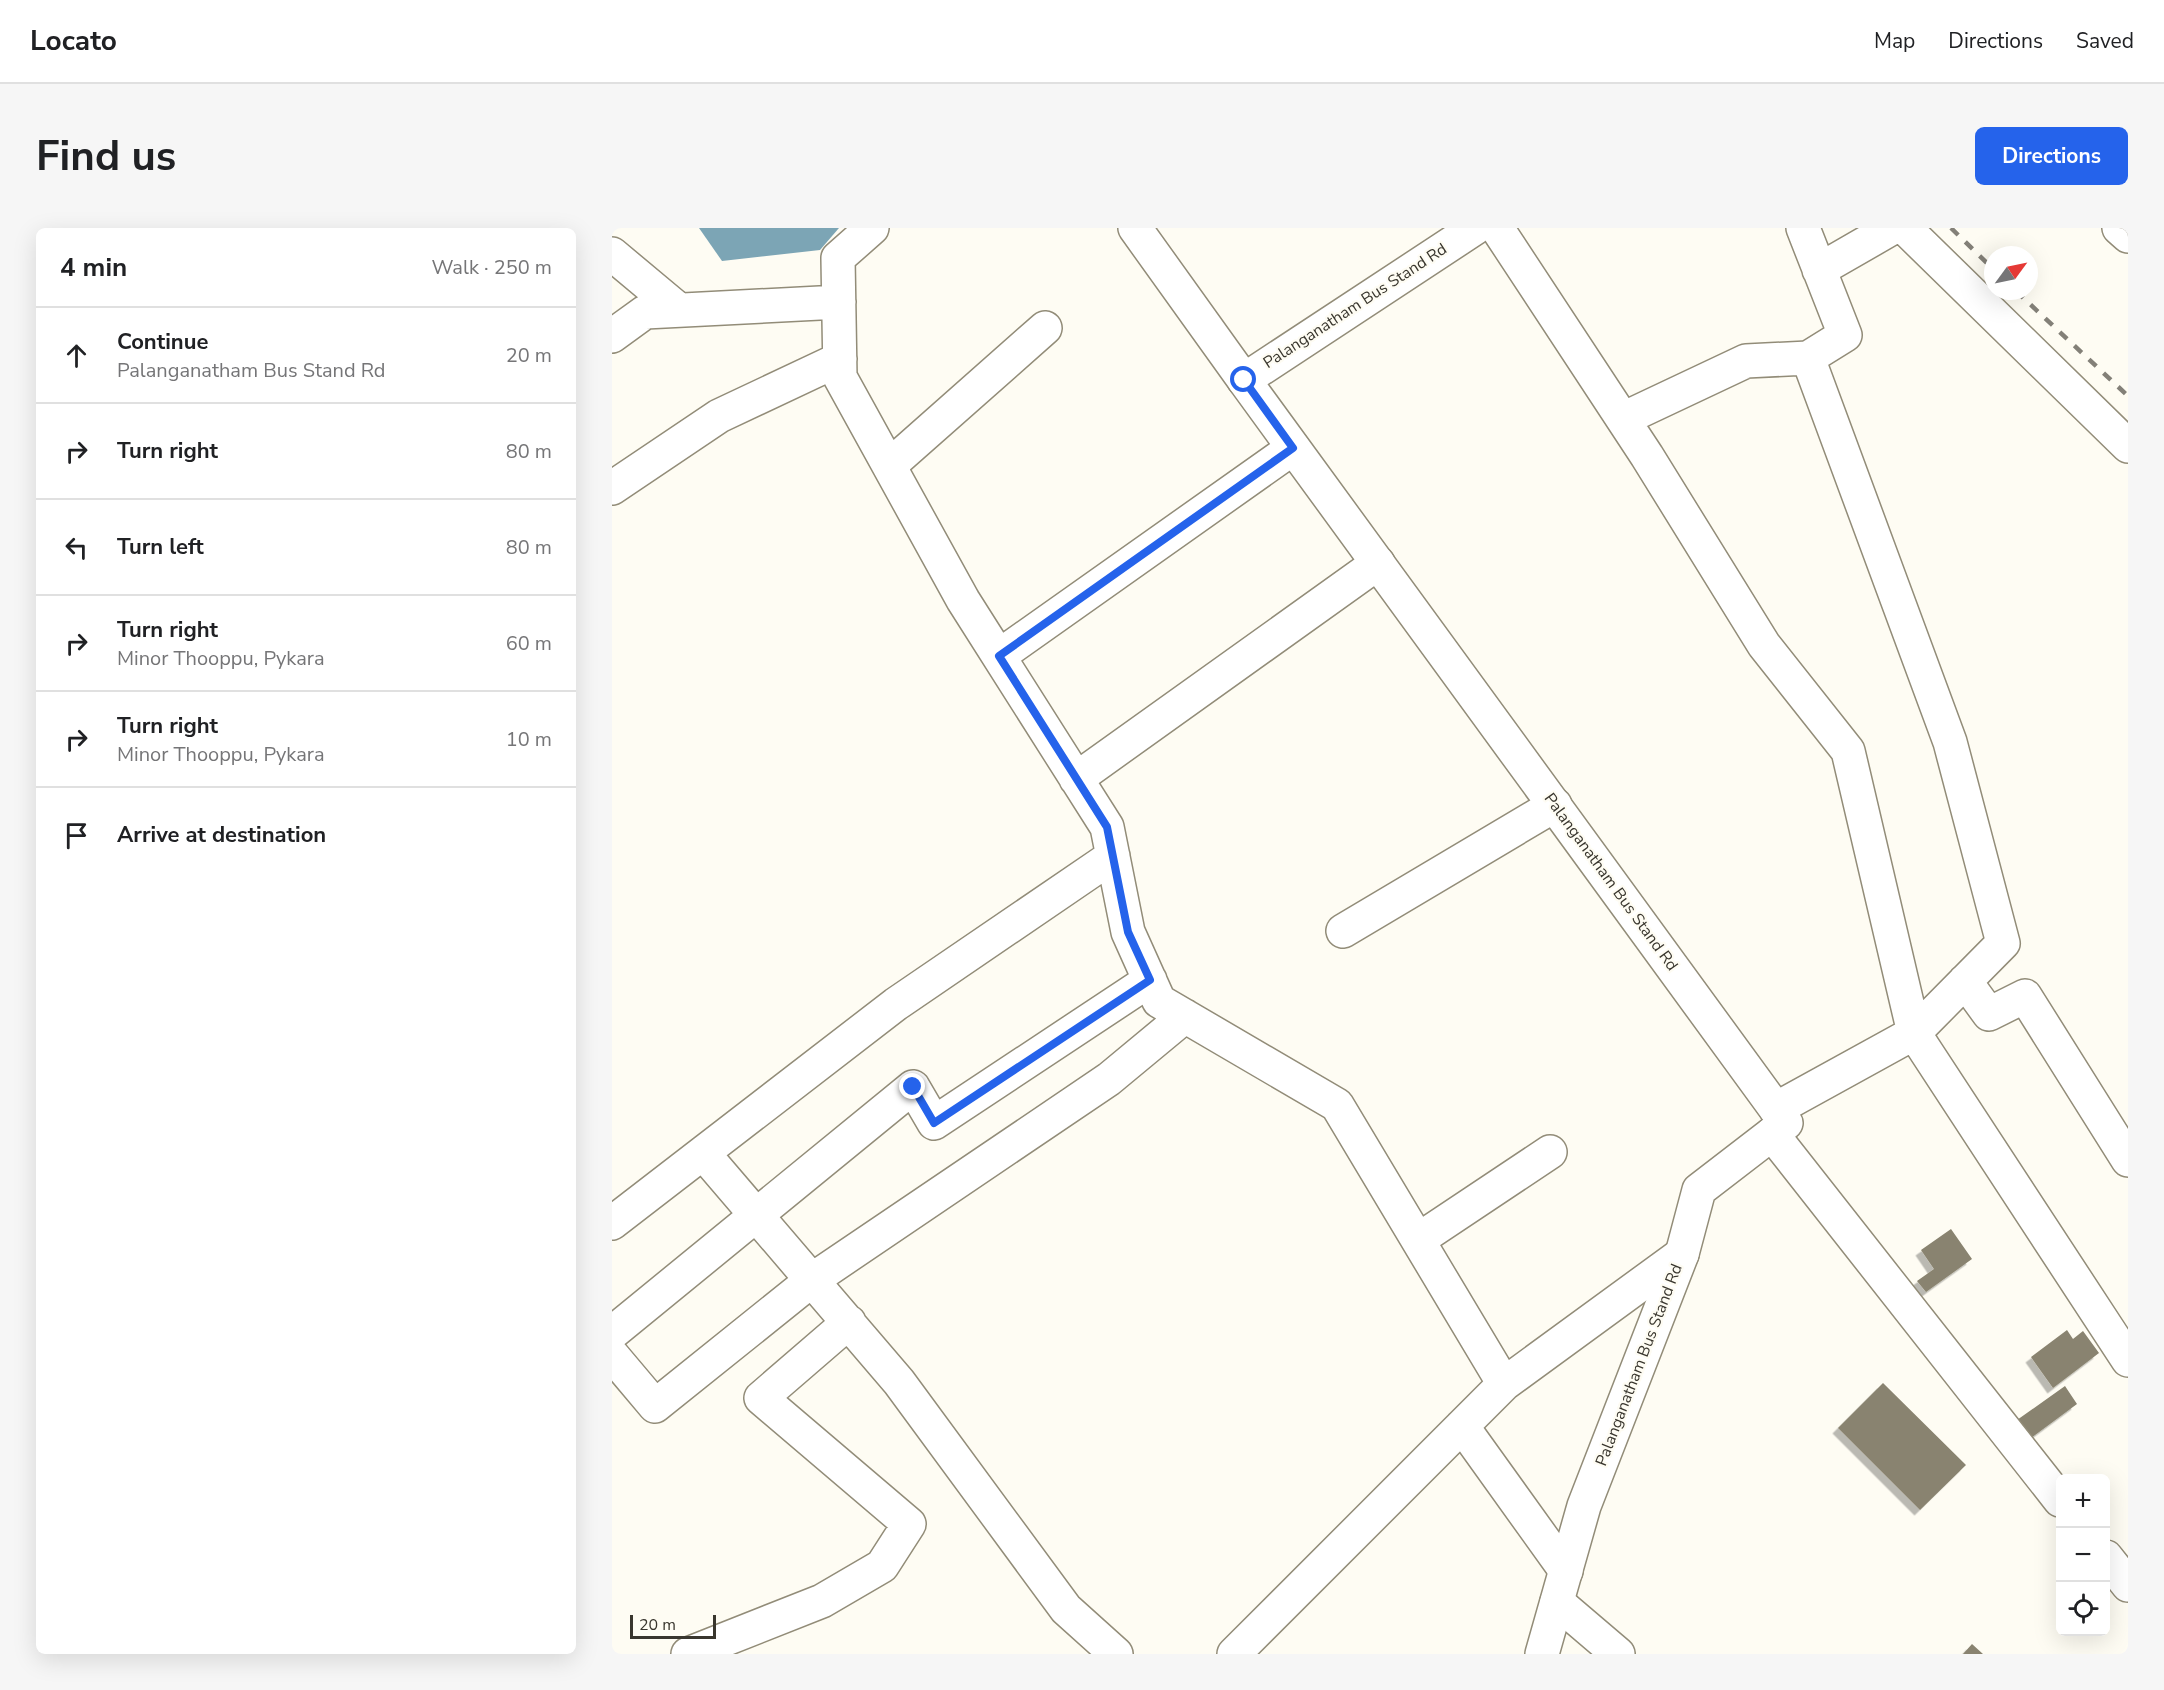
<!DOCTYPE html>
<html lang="en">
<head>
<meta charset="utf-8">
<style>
	:root { --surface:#fff; --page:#f6f6f6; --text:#202124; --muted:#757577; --line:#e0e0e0; --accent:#2563eb }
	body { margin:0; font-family:"Nunito Sans",sans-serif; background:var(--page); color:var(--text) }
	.controls { position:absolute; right:18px; bottom:18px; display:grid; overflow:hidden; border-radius:9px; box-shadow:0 6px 24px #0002 }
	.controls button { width:54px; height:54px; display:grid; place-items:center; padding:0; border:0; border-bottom:2px solid var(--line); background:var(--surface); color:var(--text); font:30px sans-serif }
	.compass { position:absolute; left:1372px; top:18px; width:54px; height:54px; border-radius:50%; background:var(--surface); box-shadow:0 6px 24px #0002; rotate:57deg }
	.scale { position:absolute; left:18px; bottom:15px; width:86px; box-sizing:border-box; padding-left:6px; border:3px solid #39362e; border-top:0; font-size:16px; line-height:21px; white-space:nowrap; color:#39362e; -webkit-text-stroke:4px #fefcf3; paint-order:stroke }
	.stop { position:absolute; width:18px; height:18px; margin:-14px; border:4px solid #2563eb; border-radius:50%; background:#fff }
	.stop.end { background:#2563eb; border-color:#fff; box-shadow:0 2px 6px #0008 }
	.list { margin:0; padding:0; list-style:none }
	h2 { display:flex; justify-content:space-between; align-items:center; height:78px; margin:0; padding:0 24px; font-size:26px }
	h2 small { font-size:20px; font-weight:400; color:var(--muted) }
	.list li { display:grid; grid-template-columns:39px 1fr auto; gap:18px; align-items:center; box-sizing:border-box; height:96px; padding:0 24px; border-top:2px solid var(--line) }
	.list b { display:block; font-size:22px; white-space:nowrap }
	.list p { margin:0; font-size:20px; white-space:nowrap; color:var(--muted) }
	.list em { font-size:20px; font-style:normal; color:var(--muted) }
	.icon { flex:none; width:33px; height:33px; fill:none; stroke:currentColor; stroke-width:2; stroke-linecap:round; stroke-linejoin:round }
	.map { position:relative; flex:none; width:1516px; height:1426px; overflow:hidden; border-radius:9px }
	header { display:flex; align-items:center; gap:36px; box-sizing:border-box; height:84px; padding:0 30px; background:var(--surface); border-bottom:2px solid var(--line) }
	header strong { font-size:28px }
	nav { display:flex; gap:33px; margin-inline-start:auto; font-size:21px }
	.intro { display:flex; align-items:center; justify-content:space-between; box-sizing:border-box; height:144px; padding:0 36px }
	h1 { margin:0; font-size:42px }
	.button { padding:15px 27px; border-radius:9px; background:var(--accent); color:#fff; font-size:21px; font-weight:700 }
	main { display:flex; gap:36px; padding:0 36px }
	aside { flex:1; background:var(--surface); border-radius:9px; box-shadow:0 6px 24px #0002 }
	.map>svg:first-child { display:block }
	.water { fill:#7ca5b5 }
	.building { fill:#89836f; filter:url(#shadow) }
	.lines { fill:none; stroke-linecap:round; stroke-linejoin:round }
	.street-casing { stroke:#928c78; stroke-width:36 }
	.secondary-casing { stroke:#928c78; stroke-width:36 }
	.street { stroke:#fff; stroke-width:33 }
	.secondary { stroke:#fff; stroke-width:33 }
	.rail { stroke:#838078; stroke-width:4.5; stroke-dasharray:10 10; stroke-linecap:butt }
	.route { stroke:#2563eb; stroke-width:8 }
	.labels { text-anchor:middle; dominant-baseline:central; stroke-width:4.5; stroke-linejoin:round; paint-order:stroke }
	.street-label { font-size:16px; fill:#39362e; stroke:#fefcf3 }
</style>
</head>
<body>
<header>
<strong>Locato</strong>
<nav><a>Map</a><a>Directions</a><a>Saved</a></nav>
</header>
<div class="intro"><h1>Find us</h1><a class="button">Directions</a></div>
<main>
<aside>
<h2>4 min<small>Walk · 250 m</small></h2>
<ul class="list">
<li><svg class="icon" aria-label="ahead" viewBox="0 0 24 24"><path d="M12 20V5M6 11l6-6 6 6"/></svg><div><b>Continue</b><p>Palanganatham Bus Stand Rd</p></div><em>20 m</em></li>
<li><svg class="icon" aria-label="right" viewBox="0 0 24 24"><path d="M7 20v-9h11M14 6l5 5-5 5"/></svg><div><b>Turn right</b></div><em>80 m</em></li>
<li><svg class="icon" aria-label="left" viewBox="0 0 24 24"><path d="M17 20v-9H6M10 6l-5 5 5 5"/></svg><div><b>Turn left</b></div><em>80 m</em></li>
<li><svg class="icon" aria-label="right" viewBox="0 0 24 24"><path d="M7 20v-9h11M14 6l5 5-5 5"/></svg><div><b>Turn right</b><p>Minor Thooppu, Pykara</p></div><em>60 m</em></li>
<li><svg class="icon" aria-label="right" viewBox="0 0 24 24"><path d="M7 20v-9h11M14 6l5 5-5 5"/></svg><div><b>Turn right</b><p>Minor Thooppu, Pykara</p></div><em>10 m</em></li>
<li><svg class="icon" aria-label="arrive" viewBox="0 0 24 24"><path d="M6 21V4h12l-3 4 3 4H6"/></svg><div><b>Arrive at destination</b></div></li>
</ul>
</aside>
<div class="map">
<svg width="1516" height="1426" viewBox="0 0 1516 1426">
	<defs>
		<filter id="shadow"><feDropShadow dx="-5.5" dy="5.5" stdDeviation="0" flood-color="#0004"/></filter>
	</defs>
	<rect width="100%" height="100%" fill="#fefcf3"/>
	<path class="water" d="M87,0H227L208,22L110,33Z"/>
	<path class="building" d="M1339,1001L1360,1031L1314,1064L1305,1053L1322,1041L1309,1022Z
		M1455,1102L1461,1111L1471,1103L1487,1125L1441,1160L1419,1129Z
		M1271,1155L1354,1237L1308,1282L1226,1200Z
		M1453,1158L1465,1176L1419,1210L1405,1192Z
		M1360,1416L1371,1426H1351Z"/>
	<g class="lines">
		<defs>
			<path id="street" d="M260,0L226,30L228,149L351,372L495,599L516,704L547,773L725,877L892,1156
				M523,0L632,152
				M885,0L1035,228L1152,417L1236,523L1302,805L1516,1132
				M1293,0L1516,218
				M1507,0L1516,8
				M0,26L67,82
				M1207,42L1280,0
				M0,108L33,84L227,74
				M1011,191L1134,133L1196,130
				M277,238L433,100
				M0,260L107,188L228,131
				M387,428L681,220
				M464,551L766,335
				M731,703L943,577
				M1353,753L1377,786L1413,768L1516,932
				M1164,881L1302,805L1391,715L1338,514L1196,130L1233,107L1191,0
				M1160,906L1448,1272
				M91,925L287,1154L454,1381L504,1426
				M0,995L284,776L501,628
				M806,1012L938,924
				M0,1105L301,859L322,895L538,752
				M0,1127L43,1178L200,1052L497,851L573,788
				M850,1198L954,1343
				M1494,1329L1516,1357
				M945,1374L1006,1426
				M76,1426L210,1373L270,1338L297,1296L149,1170L237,1094
				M622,1426L892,1156L1070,1026"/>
			<path id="secondary" d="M863,0L632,152L1174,895L1087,962L1070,1026L972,1278L930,1426"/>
		</defs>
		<use href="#street" class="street-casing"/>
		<use href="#secondary" class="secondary-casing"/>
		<use href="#street" class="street"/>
		<use href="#secondary" class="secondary"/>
		<path class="rail" d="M1339,0L1381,41
			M1404,63L1516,168"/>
	</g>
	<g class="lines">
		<path class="route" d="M301,859L322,895L538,752L516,704L495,599L387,428L681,220L632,152"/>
	</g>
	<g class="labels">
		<g class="street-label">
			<text transform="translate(743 78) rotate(-33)">Palanganatham Bus Stand Rd</text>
			<text transform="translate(999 654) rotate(54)">Palanganatham Bus Stand Rd</text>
			<text transform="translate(1027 1137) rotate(-69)">Palanganatham Bus Stand Rd</text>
		</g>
	</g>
</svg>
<div class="controls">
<button>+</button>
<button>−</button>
<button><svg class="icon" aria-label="locate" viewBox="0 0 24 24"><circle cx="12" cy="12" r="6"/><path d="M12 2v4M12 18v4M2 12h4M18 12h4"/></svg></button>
</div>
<svg class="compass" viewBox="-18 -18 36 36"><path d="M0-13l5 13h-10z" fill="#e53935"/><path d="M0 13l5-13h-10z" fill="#757577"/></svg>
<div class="scale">20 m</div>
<div class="stop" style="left:632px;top:152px"></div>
<div class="stop end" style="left:301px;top:859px"></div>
</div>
</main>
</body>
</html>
